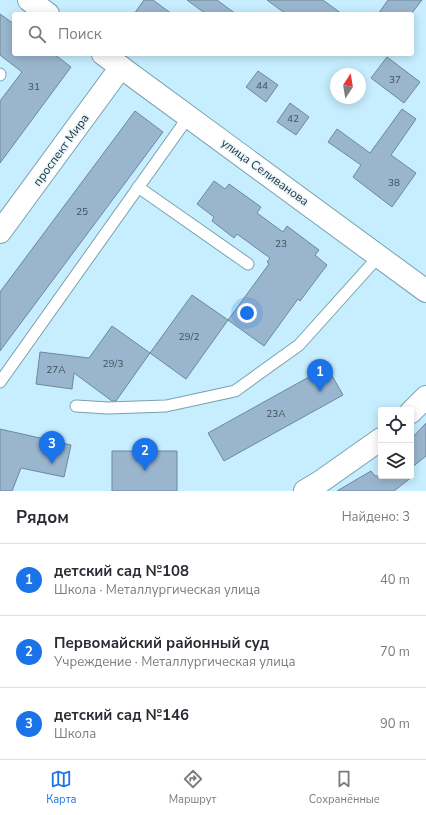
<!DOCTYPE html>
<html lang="ru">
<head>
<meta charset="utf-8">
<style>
	:root { --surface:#fff; --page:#f7f7f7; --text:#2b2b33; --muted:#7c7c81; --line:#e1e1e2; --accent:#1a73e8 }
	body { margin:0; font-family:"Nunito Sans",sans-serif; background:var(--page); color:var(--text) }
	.controls { position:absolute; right:12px; bottom:12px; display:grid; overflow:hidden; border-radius:4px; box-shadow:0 2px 10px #0003 }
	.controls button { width:36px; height:36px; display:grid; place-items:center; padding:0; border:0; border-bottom:1px solid var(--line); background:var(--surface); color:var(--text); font:20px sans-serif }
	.compass { position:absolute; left:330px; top:68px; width:36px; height:36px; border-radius:50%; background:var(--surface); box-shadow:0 2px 10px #0003; rotate:12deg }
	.you { position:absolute; left:247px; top:313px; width:14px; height:14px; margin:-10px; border:3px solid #fff; border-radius:50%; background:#1a73e8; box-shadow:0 0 0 6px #1a73e833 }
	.badge { display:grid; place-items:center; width:26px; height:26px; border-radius:50%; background:var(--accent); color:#fff; font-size:13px; font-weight:700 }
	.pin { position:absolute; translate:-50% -33px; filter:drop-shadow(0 1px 2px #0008) }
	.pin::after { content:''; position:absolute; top:21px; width:14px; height:12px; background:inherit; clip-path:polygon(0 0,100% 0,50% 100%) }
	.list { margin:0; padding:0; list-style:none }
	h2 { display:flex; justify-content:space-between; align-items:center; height:52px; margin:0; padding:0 16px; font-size:17px }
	h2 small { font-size:13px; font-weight:400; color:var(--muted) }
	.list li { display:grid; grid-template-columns:26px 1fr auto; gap:12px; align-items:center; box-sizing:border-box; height:72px; padding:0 16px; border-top:1px solid var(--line) }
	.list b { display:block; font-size:15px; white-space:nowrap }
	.list p { margin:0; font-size:13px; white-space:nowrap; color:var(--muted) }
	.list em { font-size:13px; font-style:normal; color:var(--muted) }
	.icon { flex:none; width:22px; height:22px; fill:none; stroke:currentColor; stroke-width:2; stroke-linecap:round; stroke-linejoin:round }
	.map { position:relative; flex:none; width:426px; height:491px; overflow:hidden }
	.search { position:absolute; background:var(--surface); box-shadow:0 2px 10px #0003; left:12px; right:12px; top:12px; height:44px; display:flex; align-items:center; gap:10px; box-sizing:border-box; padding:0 14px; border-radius:4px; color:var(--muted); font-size:15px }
	.sheet { height:268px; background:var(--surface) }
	nav { display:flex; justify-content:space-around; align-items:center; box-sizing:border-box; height:56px; border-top:1px solid var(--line); background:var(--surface); font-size:11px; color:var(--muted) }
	nav a { display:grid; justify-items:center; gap:2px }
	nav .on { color:var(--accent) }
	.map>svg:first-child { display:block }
	.building { fill:#9ab6ce; stroke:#6d879e }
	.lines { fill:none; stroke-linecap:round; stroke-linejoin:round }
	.lane-casing { stroke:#7ba1b0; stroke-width:13 }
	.street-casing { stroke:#7ba1b0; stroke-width:24 }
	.secondary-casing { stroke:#7ba1b0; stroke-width:24 }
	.lane { stroke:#fff; stroke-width:11 }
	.street { stroke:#fff; stroke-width:22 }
	.secondary { stroke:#fff; stroke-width:22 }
	.labels { text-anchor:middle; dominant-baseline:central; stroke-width:3; stroke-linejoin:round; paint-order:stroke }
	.number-label { font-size:10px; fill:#3e515b }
	.street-label { font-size:12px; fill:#1f2f35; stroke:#e7f6fd }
</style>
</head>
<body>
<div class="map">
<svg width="426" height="491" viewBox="0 0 426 491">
	<rect width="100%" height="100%" fill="#c6eefe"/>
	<path class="building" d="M144,0H153L172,14H134Z
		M187,0H217L236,14H206Z
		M267,0H323L342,14H286Z
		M388,0H422L411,14H378Z
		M0,14L14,24V54H54L71,67L0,163V101L22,72L0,55Z
		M387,57L420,82L404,103L371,78Z
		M258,71L278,85L266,102L246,87Z
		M290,103L309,117L296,135L277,122Z
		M402,109L416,119L391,155L416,173L392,207L353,177L361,165L328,142L337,129L370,153Z
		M135,111L163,132L0,351V292Z
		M214,181L225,189L229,184L261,207L257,213L283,232L287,226L319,250L315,255L327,265L300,301L298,299L264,346L228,320L269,264L267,262L270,258L237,234L234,238L212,221L214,217L197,204Z
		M192,295L228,320L186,379L150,353Z
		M112,326L150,353L116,401H112L74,373L72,389L36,384L40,352L89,358Z
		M327,367L343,395L224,461L208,433Z
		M426,423V456L411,468V439Z
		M0,429L71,445L64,477L21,468L12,491H0Z
		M112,451H177V491H112Z
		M371,471L375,476H413L394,491H337Z"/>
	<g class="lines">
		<defs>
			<path id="lane" d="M0,74V75
				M138,187L248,264
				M0,382L189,116
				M76,406L108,408L166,406L235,391L299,345L379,256"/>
			<path id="street" d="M0,232L121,67
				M411,412L426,397
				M305,491L320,482L381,439"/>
			<path id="secondary" d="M29,0L48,14
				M103,54L426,291"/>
		</defs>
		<use href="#lane" class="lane-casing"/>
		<use href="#street" class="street-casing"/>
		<use href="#secondary" class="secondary-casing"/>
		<use href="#lane" class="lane"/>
		<use href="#street" class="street"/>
		<use href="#secondary" class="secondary"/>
	</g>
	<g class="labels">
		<g class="number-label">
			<text x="395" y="80">37</text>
			<text x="262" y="86">44</text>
			<text x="34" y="87">31</text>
			<text x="293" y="119">42</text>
			<text x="394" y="183">38</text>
			<text x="82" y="212">25</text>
			<text x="281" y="244">23</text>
			<text x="189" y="337">29/2</text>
			<text x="113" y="364">29/3</text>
			<text x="56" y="370">27А</text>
			<text x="276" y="414">23А</text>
		</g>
		<g class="street-label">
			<text transform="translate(61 150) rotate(-54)">проспект Мира</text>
			<text transform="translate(265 172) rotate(36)">улица Селиванова</text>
		</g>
	</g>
</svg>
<div class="controls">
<button><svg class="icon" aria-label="locate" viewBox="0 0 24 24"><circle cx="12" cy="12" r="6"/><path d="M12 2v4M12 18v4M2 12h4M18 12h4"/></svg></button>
<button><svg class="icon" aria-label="layers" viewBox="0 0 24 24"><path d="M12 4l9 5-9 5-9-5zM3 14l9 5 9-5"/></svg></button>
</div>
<svg class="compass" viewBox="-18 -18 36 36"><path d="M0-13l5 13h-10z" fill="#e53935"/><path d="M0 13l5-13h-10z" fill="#7c7c81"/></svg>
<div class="you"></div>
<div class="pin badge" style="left:320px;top:392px">1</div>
<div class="pin badge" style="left:145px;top:471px">2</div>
<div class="pin badge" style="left:52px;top:464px">3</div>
<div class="search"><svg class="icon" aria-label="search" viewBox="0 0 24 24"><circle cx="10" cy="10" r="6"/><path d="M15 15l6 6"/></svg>Поиск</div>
</div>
<section class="sheet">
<h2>Рядом<small>Найдено: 3</small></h2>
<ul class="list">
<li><span class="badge">1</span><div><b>детский сад №108</b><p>Школа · Металлургическая улица</p></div><em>40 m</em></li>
<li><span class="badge">2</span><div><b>Первомайский районный суд</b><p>Учреждение · Металлургическая улица</p></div><em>70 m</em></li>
<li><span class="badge">3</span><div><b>детский сад №146</b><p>Школа</p></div><em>90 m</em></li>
</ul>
</section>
<nav>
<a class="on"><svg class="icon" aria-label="map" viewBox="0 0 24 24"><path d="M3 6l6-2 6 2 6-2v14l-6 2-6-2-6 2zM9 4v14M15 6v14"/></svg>Карта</a>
<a><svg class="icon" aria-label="directions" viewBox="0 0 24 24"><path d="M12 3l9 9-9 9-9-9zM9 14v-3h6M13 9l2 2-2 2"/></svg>Маршрут</a>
<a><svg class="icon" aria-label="saved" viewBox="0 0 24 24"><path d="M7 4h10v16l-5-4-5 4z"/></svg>Сохранённые</a>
</nav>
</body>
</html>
